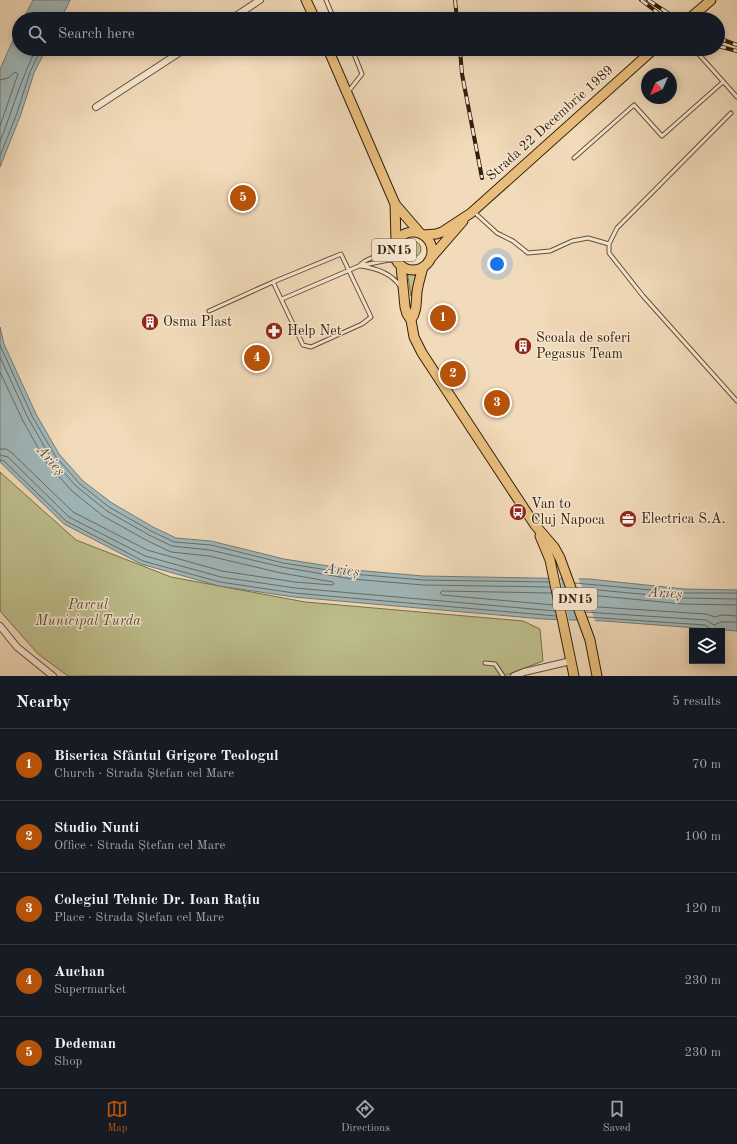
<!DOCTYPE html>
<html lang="en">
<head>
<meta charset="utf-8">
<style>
	:root { --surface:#171b24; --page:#20242c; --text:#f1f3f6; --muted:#9ea1a6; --line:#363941; --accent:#b45309 }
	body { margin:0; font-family:"Old Standard TT",serif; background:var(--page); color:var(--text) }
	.controls { position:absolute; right:12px; bottom:12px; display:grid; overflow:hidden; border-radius:0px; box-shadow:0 2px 10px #0003 }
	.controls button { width:36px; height:36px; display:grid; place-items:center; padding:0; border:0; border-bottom:1px solid var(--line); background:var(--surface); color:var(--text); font:20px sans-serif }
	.compass { position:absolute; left:641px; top:68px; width:36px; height:36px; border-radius:50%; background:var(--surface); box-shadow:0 2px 10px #0003; rotate:225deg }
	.you { position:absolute; left:497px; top:264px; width:14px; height:14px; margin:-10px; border:3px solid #fff; border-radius:50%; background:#1a73e8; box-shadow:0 0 0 6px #1a73e833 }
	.badge { display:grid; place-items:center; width:26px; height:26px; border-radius:50%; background:var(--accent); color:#fff; font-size:13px; font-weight:700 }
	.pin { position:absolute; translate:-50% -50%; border:2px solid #fff; box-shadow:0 1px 4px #0006 }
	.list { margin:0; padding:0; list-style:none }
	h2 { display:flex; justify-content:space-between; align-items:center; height:52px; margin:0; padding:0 16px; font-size:17px }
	h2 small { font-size:13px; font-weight:400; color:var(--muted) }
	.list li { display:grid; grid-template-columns:26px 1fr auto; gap:12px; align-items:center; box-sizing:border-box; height:72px; padding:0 16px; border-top:1px solid var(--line) }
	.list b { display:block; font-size:15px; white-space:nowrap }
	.list p { margin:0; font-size:13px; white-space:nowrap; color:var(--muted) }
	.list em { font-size:13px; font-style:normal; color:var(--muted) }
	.icon { flex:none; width:22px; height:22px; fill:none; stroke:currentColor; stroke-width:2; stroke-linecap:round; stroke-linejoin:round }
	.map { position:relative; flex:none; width:737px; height:676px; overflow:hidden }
	.search { position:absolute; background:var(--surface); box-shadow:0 2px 10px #0003; left:12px; right:12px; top:12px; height:44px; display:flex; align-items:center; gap:10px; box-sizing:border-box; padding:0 14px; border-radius:22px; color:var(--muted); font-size:15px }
	.sheet { height:412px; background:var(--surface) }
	nav { display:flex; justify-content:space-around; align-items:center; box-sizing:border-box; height:56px; border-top:1px solid var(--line); background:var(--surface); font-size:11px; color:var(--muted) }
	nav a { display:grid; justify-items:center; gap:2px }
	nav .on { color:var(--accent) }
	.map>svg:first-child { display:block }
	.green { fill:#bebf8d; stroke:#78704c }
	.water { fill:#a0b8bb; stroke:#747b75 }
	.pier { fill:#f2dbba }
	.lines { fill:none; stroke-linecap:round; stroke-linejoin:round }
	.shore { stroke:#6a6c64; stroke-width:1 }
	.lane-casing { stroke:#634f38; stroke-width:5 }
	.street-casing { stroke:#634f38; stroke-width:8 }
	.primary-casing { stroke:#33200c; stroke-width:11 }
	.lane { stroke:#f7e8d2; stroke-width:3 }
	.street { stroke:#f7e8d2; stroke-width:6 }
	.primary { stroke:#e9be7d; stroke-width:9 }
	.rail-casing { stroke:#33200c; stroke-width:4 }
	.rail { stroke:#f7e8d2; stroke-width:2.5; stroke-dasharray:8; stroke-linecap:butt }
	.labels { text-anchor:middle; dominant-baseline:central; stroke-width:3; stroke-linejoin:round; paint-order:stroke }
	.shield { fill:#f7e8d2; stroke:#6e5c47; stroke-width:1 }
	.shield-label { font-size:13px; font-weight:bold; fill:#33200c }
	.street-label { font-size:14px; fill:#33200c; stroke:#f7e8d2 }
	.poi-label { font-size:14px; fill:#33200c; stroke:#f7e8d2; text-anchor:start }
	.park-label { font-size:14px; font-style:italic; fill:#5d5033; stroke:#f7e8d2 }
	.water-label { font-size:15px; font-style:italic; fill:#544e41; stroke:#f7e8d2 }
</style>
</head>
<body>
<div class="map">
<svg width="737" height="676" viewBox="0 0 737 676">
	<rect width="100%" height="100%" fill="#f2dbba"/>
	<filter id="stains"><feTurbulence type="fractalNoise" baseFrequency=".005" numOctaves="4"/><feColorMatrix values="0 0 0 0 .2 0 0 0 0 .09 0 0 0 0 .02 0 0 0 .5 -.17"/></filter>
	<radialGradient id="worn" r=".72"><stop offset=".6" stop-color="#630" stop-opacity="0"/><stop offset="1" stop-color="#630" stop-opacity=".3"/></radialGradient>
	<path class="green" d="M405 249a8 8 0 1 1 16 0a8 8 0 1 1-16 0Z
		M407,270L413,273H417L411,296Z
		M0,472L76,540L171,577L305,602L523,621L540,629L543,661L504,676H68L38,654L0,611Z"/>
	<path class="water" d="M33,0H70L61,19H23Z
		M19,27V49H46L34,73L21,114L0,167V69Z
		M0,327L4,344L36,414L59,454L83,481L112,503L153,527L176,538L211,541L284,559L354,570L423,576L589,579L684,589L737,590V631L604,621L543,619L294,597L219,586L141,564L64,524L0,462Z"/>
	<path class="pier" d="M549,576L560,577L569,622H558Z
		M565,577H578L596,623H581Z"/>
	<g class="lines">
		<path class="shore" d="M0,80L8,78L15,72L18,74L0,126
			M0,142C12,111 21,79 36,49
			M0,156L17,113L30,72L41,49
			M0,345L32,416L56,457L80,484L109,507L151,531L174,542L211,545L283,563L353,574L423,580L549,582
			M0,357L28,418L51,458L76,486L107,511L149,535L172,546L210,550L282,567L352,579L423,585L550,587
			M0,372L23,421L46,462L72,491L103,516L146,540L171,552L209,556L281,573L333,582L334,584L332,585L295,582L222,571L147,550L73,512L12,453L6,449H0
			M0,455L8,457L69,517L145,556L221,577L295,588L555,611
			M0,460L4,461L66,521L143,561L220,582L294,593L556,616
			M575,583L684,593H737
			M577,588L683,598L737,599
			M551,593L442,591L440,593L442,595L554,605
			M579,594L683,604L737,605
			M583,606L706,614L715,617L722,615L737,616
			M585,612L706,620L714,625L721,622H737
			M587,617L705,625L708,627L709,631"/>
		<defs>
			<path id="lane" d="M326,0L334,19
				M694,49L737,97
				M330,52L344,49
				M348,92L362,74L352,49
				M731,113L617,228L609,244V253L643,296L737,401
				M574,158L634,105L662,136L723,82
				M474,212L497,233L513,241L528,253L550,251L572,241L588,238L609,244
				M360,265L365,261L384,252L395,243
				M360,266C376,268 391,273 400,286
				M282,299L359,266L389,260L397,261
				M209,311L273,282L341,254L371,317L362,324L311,347L303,345L273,282
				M485,663L495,664L503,676"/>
			<path id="street" d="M231,19L260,0
				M96,107L185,49
				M0,626L17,647L53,676
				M514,676L524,672L571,661"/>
			<path id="primary" d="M306,0L315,19
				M689,19L711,0
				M328,49L395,204L396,241
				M395,204L420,233
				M394 251a19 19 0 1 1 38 0a19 19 0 1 1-38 0Z
				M423,235L436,234L442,232L471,213L654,49
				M430,259L463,221
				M401,266L405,307L407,314L411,320L414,337L422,353L535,525L554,547L560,558L590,640L597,676
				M411,320C417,311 416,303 417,292C418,284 421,275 423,267
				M540,536L550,560L574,676"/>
		</defs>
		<use href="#lane" class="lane-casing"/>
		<use href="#street" class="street-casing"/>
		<use href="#primary" class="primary-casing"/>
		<use href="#lane" class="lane"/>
		<use href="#street" class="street"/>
		<use href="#primary" class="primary"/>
		<defs>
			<path id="rail" d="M455,0L457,19
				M641,0L666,19
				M648,0L677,19
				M718,38L737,45
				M718,46L737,51
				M460,49L462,74L482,178"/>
		</defs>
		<use href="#rail" class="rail-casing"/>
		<use href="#rail" class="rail"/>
	</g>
	<defs>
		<symbol id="building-disc" viewBox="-11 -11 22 22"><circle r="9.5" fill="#8f2418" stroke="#f7e8d2"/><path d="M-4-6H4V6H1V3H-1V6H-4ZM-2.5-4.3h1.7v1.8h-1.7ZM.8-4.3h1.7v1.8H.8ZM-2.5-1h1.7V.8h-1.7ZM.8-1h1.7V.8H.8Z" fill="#fff"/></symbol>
		<symbol id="pharmacy-disc" viewBox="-11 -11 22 22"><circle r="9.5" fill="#8f2418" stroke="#f7e8d2"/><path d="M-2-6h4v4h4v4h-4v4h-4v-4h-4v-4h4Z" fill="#fff"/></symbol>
		<symbol id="bus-disc" viewBox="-11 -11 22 22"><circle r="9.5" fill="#8f2418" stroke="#f7e8d2"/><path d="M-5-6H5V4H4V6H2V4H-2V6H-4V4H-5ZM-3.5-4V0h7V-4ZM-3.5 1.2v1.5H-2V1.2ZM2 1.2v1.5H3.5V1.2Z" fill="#fff"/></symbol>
		<symbol id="office-disc" viewBox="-11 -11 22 22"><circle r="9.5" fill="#8f2418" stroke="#f7e8d2"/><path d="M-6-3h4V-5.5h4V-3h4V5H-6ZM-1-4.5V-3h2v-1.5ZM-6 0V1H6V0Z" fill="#fff"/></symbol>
	</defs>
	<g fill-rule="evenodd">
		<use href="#building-disc" x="140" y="312" width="20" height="20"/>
		<use href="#pharmacy-disc" x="264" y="321" width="20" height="20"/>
		<use href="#building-disc" x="513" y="336" width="20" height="20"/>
		<use href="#bus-disc" x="508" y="502" width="20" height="20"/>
		<use href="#office-disc" x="618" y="509" width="20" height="20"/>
	</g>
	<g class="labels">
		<g class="shield">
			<rect x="372" y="239" width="44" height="22" rx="3"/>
			<rect x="553" y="588" width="44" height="22" rx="3"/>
		</g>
		<g class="shield-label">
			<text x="394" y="250">DN15</text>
			<text x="575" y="599">DN15</text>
		</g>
		<g class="street-label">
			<text transform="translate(550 123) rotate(-42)">Strada 22 Decembrie 1989</text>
		</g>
		<g class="poi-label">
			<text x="163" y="322">Osma Plast</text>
			<text x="287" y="331">Help Net</text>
			<text x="536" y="338">Scoala de soferi<tspan x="536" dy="16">Pegasus Team</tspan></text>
			<text x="531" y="504">Van to<tspan x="531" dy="16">Cluj Napoca</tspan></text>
			<text x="641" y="519">Electrica S.A.</text>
		</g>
		<g class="park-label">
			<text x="88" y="605">Parcul<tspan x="88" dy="16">Municipal Turda</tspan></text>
		</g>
		<g class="water-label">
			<text transform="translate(50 461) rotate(49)">Arieș</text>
			<text transform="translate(342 571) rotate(6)">Arieș</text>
			<text transform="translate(665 594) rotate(4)">Arieș</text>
		</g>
	</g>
	<rect width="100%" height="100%" filter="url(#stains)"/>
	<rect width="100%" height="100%" fill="url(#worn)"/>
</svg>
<div class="controls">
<button><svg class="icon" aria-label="layers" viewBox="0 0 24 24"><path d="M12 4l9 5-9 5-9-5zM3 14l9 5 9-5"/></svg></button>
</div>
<svg class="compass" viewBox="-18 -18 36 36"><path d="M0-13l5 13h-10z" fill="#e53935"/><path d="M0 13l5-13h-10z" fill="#9ea1a6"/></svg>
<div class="you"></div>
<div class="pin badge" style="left:443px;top:318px">1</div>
<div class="pin badge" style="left:453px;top:374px">2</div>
<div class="pin badge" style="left:497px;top:403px">3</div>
<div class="pin badge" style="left:257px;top:358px">4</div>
<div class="pin badge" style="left:243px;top:198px">5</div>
<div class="search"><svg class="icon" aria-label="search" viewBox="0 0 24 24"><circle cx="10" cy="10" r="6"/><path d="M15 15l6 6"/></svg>Search here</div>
</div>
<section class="sheet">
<h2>Nearby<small>5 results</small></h2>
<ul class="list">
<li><span class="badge">1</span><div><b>Biserica Sfântul Grigore Teologul</b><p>Church · Strada Ștefan cel Mare</p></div><em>70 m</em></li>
<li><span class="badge">2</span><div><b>Studio Nunti</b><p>Office · Strada Ștefan cel Mare</p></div><em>100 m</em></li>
<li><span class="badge">3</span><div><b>Colegiul Tehnic Dr. Ioan Rațiu</b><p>Place · Strada Ștefan cel Mare</p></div><em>120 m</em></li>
<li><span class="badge">4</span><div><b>Auchan</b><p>Supermarket</p></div><em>230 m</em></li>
<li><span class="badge">5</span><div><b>Dedeman</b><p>Shop</p></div><em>230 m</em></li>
</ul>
</section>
<nav>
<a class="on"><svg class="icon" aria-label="map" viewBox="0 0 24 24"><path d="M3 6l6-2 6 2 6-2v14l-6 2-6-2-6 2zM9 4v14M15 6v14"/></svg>Map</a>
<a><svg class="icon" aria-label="directions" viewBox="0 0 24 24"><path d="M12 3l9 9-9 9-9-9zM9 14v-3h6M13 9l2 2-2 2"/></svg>Directions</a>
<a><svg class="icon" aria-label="saved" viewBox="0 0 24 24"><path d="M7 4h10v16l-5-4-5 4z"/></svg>Saved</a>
</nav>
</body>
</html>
